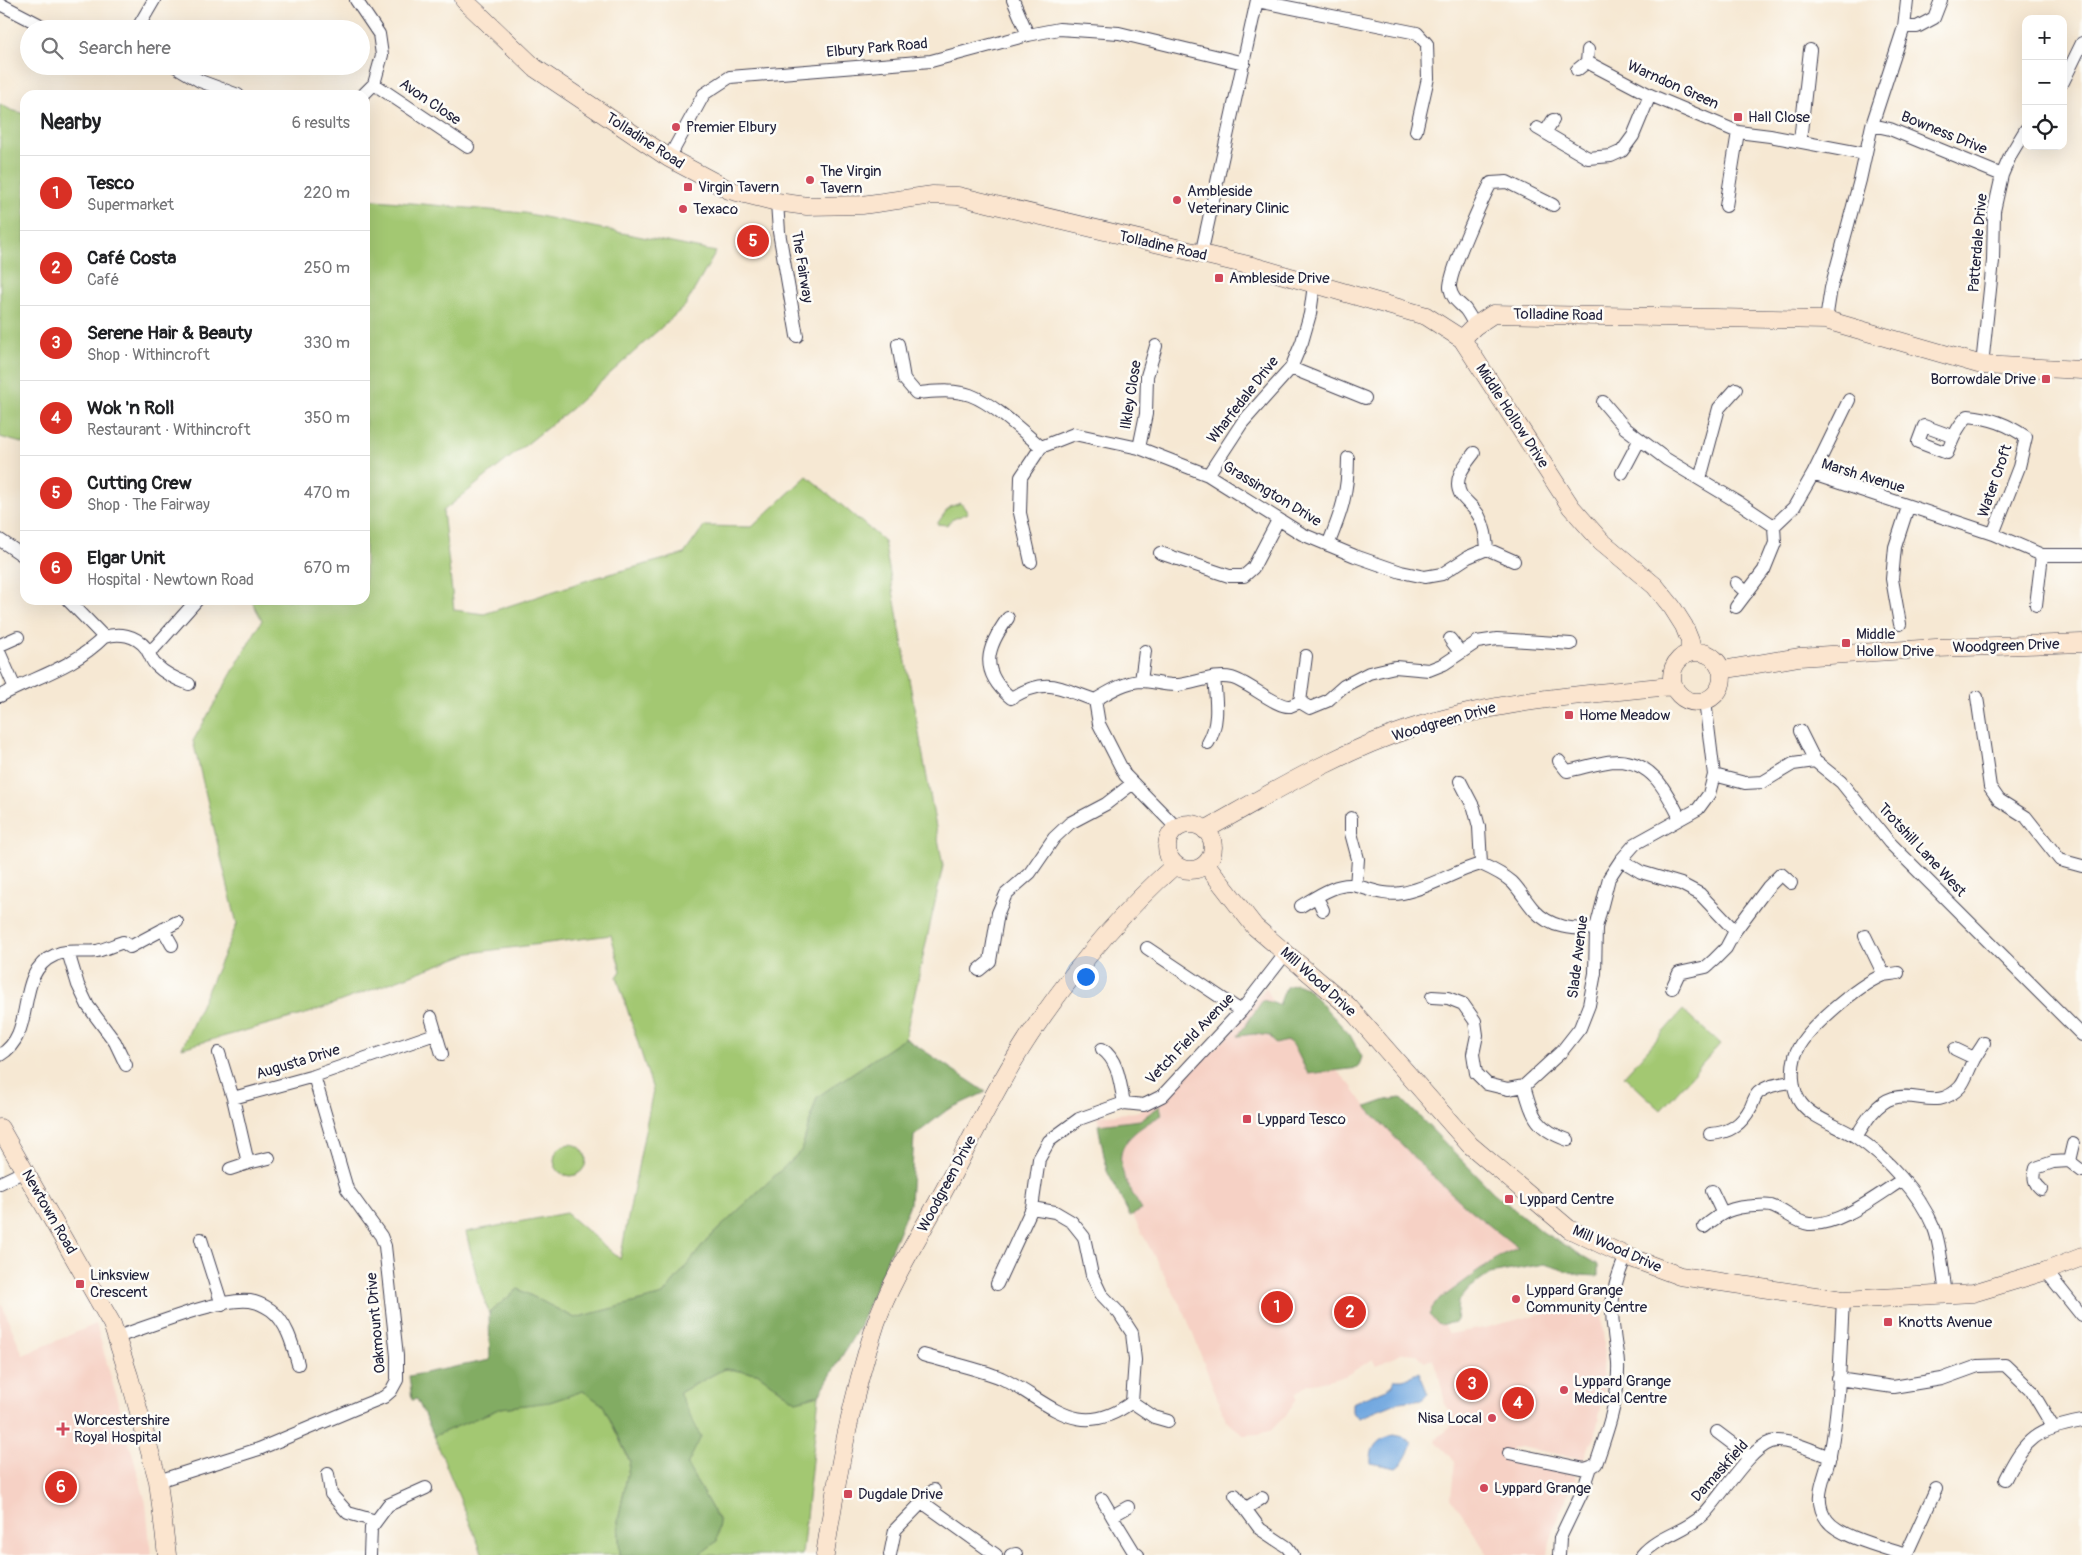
<!DOCTYPE html>
<html lang="en">
<head>
<meta charset="utf-8">
<style>
	:root { --surface:#fff; --page:#f6f6f6; --text:#202124; --muted:#757577; --line:#e0e0e0; --accent:#d93025 }
	body { margin:0; font-family:Pangolin,sans-serif; background:var(--page); color:var(--text) }
	.controls { position:absolute; right:15px; top:15px; display:grid; overflow:hidden; border-radius:10px; box-shadow:0 5px 20px #0002 }
	.controls button { width:45px; height:45px; display:grid; place-items:center; padding:0; border:0; border-bottom:1px solid var(--line); background:var(--surface); color:var(--text); font:25px sans-serif }
	.you { position:absolute; left:1085px; top:976px; width:18px; height:18px; margin:-12px; border:4px solid #fff; border-radius:50%; background:#1a73e8; box-shadow:0 0 0 8px #1a73e833 }
	.badge { display:grid; place-items:center; width:32px; height:32px; border-radius:50%; background:var(--accent); color:#fff; font-size:16px; font-weight:700 }
	.pin { position:absolute; translate:-50% -50%; border:2px solid #fff; box-shadow:0 1px 5px #0006 }
	.list { margin:0; padding:0; list-style:none }
	h2 { display:flex; justify-content:space-between; align-items:center; height:65px; margin:0; padding:0 20px; font-size:21px }
	h2 small { font-size:16px; font-weight:400; color:var(--muted) }
	.list li { display:grid; grid-template-columns:32px 1fr auto; gap:15px; align-items:center; box-sizing:border-box; height:75px; padding:0 20px; border-top:1px solid var(--line) }
	.list b { display:block; font-size:19px; white-space:nowrap }
	.list p { margin:0; font-size:16px; white-space:nowrap; color:var(--muted) }
	.list em { font-size:16px; font-style:normal; color:var(--muted) }
	.icon { flex:none; width:28px; height:28px; fill:none; stroke:currentColor; stroke-width:2; stroke-linecap:round; stroke-linejoin:round }
	.map { position:relative; flex:none; width:2082px; height:1555px; overflow:hidden }
	.search { position:absolute; background:var(--surface); box-shadow:0 5px 20px #0002; left:20px; top:20px; width:350px; height:55px; display:flex; align-items:center; gap:12px; box-sizing:border-box; padding:0 18px; border-radius:28px; color:var(--muted); font-size:19px }
	.panel { position:absolute; background:var(--surface); box-shadow:0 5px 20px #0002; left:20px; top:90px; width:350px; height:515px; border-radius:15px }
	.map>svg:first-child { display:block }
	.built { fill:#f6d1c5 }
	.green { fill:#a3c872; stroke:#627556 }
	.forest { fill:#82ac64; stroke:#526750 }
	.water { fill:#72a8e0; stroke:#4a658e }
	.lines { fill:none; stroke-linecap:round; stroke-linejoin:round }
	.street-casing { stroke:#424052; stroke-width:14 }
	.secondary-casing { stroke:#424052; stroke-width:19 }
	.street { stroke:#fff; stroke-width:12 }
	.secondary { stroke:#fbe5cf; stroke-width:18 }
	.poi-dot { fill:#d1495b; stroke:#fdfcf7; stroke-width:2 }
	.labels { text-anchor:middle; dominant-baseline:central; stroke-width:5; stroke-linejoin:round; paint-order:stroke }
	.street-label { font-size:15px; fill:#22223b; stroke:#fdfcf7 }
	.poi-label { font-size:15px; fill:#22223b; stroke:#fdfcf7; text-anchor:start }
</style>
</head>
<body>
<div class="map">
<svg width="2082" height="1555" viewBox="0 0 2082 1555">
	<rect width="100%" height="100%" fill="#fdfcf7"/>
	<filter id="ink" filterUnits="userSpaceOnUse"><feTurbulence type="fractalNoise" baseFrequency=".02" numOctaves="2"/><feDisplacementMap in="SourceGraphic" scale="10" xChannelSelector="R" yChannelSelector="G"/><feConvolveMatrix kernelMatrix="1 2 1 2 8 2 1 2 1" color-interpolation-filters="sRGB"/></filter>
	<filter id="wash" filterUnits="userSpaceOnUse"><feTurbulence type="fractalNoise" baseFrequency=".0096" numOctaves="4" result="noise"/><feDisplacementMap in="SourceGraphic" scale="20" xChannelSelector="R" yChannelSelector="G"/><feGaussianBlur stdDeviation="1.12" result="paint"/><feColorMatrix in="noise" values="0 0 0 0 0 0 0 0 0 0 0 0 0 0 0 0 0 1.4 0 .05"/><feComposite in="paint" operator="in"/></filter>
	<g filter="url(#wash)">
		<rect width="100%" height="100%" fill="#f6e8d3"/>
		<path class="built" d="M1266,987L1283,1026L1322,1056L1349,1083L1366,1107L1427,1171L1470,1210L1518,1248L1499,1256L1435,1303L1449,1334L1484,1328L1600,1299L1604,1343L1602,1402L1595,1437L1583,1459L1521,1447L1512,1448L1510,1463L1574,1475L1576,1479L1559,1514L1550,1542L1548,1555H1488L1451,1498L1455,1461L1435,1440L1451,1427L1447,1416L1453,1415L1445,1404L1438,1371L1432,1358L1425,1362L1417,1354L1403,1353L1377,1365L1373,1359L1345,1376L1308,1384L1295,1394L1297,1398L1286,1415L1271,1430L1259,1434L1244,1435L1226,1421L1186,1316L1127,1205L1097,1116L1136,1112L1159,1103L1199,1062L1228,1037Z
			M2,1305L23,1355L96,1324L146,1503L151,1555H0V1306Z"/>
		<path class="green" d="M0,104L11,110L25,114V444L0,437Z
			M365,199L524,213L716,252L685,306L572,408L443,511L454,610L484,614L591,579L684,554L704,526L752,527L807,476L884,541L943,866L905,1038L817,1097L801,1151L708,1239L663,1295L575,1318L518,1289L489,1313L478,1282L466,1232L566,1213L620,1259L653,1090L617,977L621,971L611,935L470,953L309,1013L182,1048L237,924L193,741L262,620L251,600H365Z
			M961,503L968,513L951,520L947,525L937,524L949,507Z
			M1683,1010L1720,1044L1661,1110L1624,1076Z
			M554 1160a16 16 0 1 1 32 0a16 16 0 1 1-32 0Z
			M724,1369L757,1373L796,1401L819,1395L802,1555H699L717,1541L719,1521L687,1465L679,1393Z
			M583,1391L603,1405L630,1462L618,1521L620,1555H483L434,1436L501,1408L553,1401Z"/>
		<path class="forest" d="M1296,984L1307,988L1350,1035L1362,1057L1358,1068L1308,1074L1294,1046L1288,1041L1275,1044L1270,1036L1254,1034L1238,1036L1263,1000L1279,1005L1286,987Z
			M905,1038L986,1092L947,1110L914,1136L910,1204L859,1327L819,1395L796,1401L757,1373L724,1369L679,1393L701,1437L687,1465L719,1521L717,1541L699,1555H620L618,1521L630,1461L603,1405L583,1391L550,1402L501,1408L434,1436L417,1399L412,1400L409,1376L490,1360L489,1313L518,1289L575,1318L663,1295L708,1239L801,1151L817,1097Z
			M1401,1098L1494,1193L1544,1233L1598,1265V1276L1580,1275L1544,1264L1490,1274L1470,1288L1458,1302L1456,1322L1439,1325L1429,1315L1435,1303L1499,1256L1518,1248L1470,1210L1427,1171L1366,1107L1386,1100Z
			M1160,1106L1162,1115C1108,1144 1113,1162 1142,1210L1130,1216L1107,1171L1098,1125L1140,1120Z"/>
		<path class="water" d="M1419,1372L1428,1394L1423,1399L1399,1402L1359,1418L1352,1412V1403L1387,1389L1393,1385L1395,1379H1404Z
			M1394,1435L1404,1437L1412,1443C1409,1452 1404,1463 1396,1468L1371,1463C1370,1447 1378,1438 1394,1435Z"/>
	</g>
	<g filter="url(#ink)">
		<g class="lines">
			<defs>
				<path id="street" d="M356,0L379,34L382,55L374,84L363,95
					M1013,0L1028,35
					M1257,1L1417,33L1427,44L1428,78L1416,131
					M0,4L48,29
					M1904,27H1917L1934,18L1941,0
					M137,29L154,0
					M1587,62L1650,95L1738,132L1770,136L1865,154
					M175,66L200,81L238,95
					M1577,70L1587,62L1588,50
					M2063,82L2082,43
					M374,84L468,147
					M1872,125L1890,129L2002,175
					M1537,128L1588,158L1611,156L1622,151L1633,136L1650,95
					M1545,133L1553,120
					M1800,141L1810,50
					M669,158L704,94L730,77L931,61L1028,35L1059,29L1119,33L1244,63
					M777,202L779,232L797,336
					M1726,206L1738,132
					M1201,255L1257,0
					M1826,320L1831,288L1860,180L1872,125L1904,27L1907,0
					M1475,326C1472,320 1469,314 1465,309C1458,302 1452,299 1450,288C1449,272 1482,200 1491,183L1507,182L1553,205
					M898,344L904,379L916,393C933,392 953,389 970,395C994,404 1022,431 1041,447
					M1982,365L1993,261L1994,211L2002,175L2011,154L2026,129
					M1291,368L1365,398
					M1603,402L1625,428L1666,459L1741,504L1774,526L1794,507L1813,474L1993,534L2042,555H2082
					M1954,437L1924,426L1918,442L1947,453C1953,439 1957,426 1968,416C1991,418 2007,424 2026,437L2019,467L1993,534
					M1139,448L1146,414L1147,376L1156,346
					M1622,473L1640,439
					M1813,474L1849,400
					M1208,475L1242,423L1291,368L1302,342L1310,314L1314,285
					M1700,479L1719,408L1736,389
					M0,540L25,557
					M1328,545C1341,513 1348,494 1348,458
					M1487,549L1514,561
					M1160,553L1229,576H1244L1253,568L1278,520
					M1031,562L1020,513L1021,477L1041,447L1074,434L1139,448L1208,475L1302,534L1355,556L1401,572L1425,577L1442,574L1468,557L1487,549C1486,537 1485,527 1479,516C1475,508 1466,502 1461,495C1452,479 1465,465 1474,453
					M1736,583L1747,593
					M68,600L104,637C119,632 136,635 146,648C150,653 151,661 156,665C165,674 178,680 189,684
					M2036,605L2042,555
					M1736,607L1764,570L1775,543L1774,526
					M1008,618C986,648 979,671 1011,698C1049,676 1058,688 1095,700
					M1900,624L1892,579L1895,547L1908,507
					M1450,639L1460,652
					M0,645L18,637
					M148,652L156,646L197,600
					M0,654L15,688
					M1141,681L1145,651
					M0,696C37,676 73,668 104,637
					M1977,697L1990,787L1999,800L2026,817L2060,860L2082,866
					M1095,700C1109,692 1124,682 1141,681C1153,681 1165,686 1179,685C1196,683 1215,674 1232,678C1248,682 1277,708 1290,706C1293,705 1297,703 1300,702L1310,708L1327,701L1344,686L1369,673L1395,667L1429,670L1444,664L1477,642L1497,639L1571,644
					M1095,700L1099,724L1125,775L1171,822L1174,830
					M1300,702L1306,656
					M1800,731L1815,761
					M1208,743C1220,723 1216,700 1214,678
					M1559,761L1567,771C1583,768 1602,761 1618,761C1653,762 1666,791 1680,818
					M1714,775L1745,783L1763,782L1793,764L1815,761L1841,782L1889,842L2082,1035
					M1460,781L1474,808L1479,827L1481,864
					M1351,818V833L1358,859L1356,886
					M1621,860L1641,872L1681,884L1700,894L1735,931
					M1317,897L1323,910
					M1301,906C1316,897 1338,881 1357,886C1372,890 1386,896 1402,893C1430,888 1454,871 1481,864C1492,869 1503,874 1512,882C1520,890 1526,901 1534,910C1550,928 1573,930 1596,928
					M163,929L172,945
					M1865,936L1884,975
					M1147,948L1241,1011
					M68,952L78,985L88,1006L115,1042L126,1065
					M979,970L990,961L998,913L1006,894L1030,873L1054,838L1070,823L1106,804L1133,783
					M1898,973C1893,974 1888,974 1883,975C1859,985 1802,1031 1795,1056C1791,1071 1792,1091 1801,1103C1812,1118 1841,1127 1856,1137C1886,1157 1920,1194 1934,1228C1941,1245 1943,1276 1946,1295
					M1672,988L1679,973L1706,967L1714,960L1726,948L1735,931L1768,887L1781,874L1791,883
					M1432,997L1448,998L1463,1004L1475,1021L1477,1035L1473,1054L1476,1073L1487,1084L1508,1089L1524,1086L1562,1051L1580,1028L1589,1005L1595,973L1596,928L1609,878L1621,860L1635,844L1698,809L1709,794L1714,775L1705,701
					M431,1017L442,1054
					M1102,1049C1119,1061 1120,1084 1124,1103
					M1955,1049L1974,1058
					M219,1053L233,1098L248,1163L230,1169
					M0,1055C38,1033 13,973 55,955C68,949 83,953 97,951C105,949 114,945 123,942L130,947L177,922
					M1524,1086C1533,1117 1536,1129 1568,1140
					M233,1098L314,1076L435,1034
					M1710,1134C1730,1133 1742,1124 1751,1107C1753,1102 1755,1096 1758,1093C1768,1085 1780,1084 1792,1082
					M1856,1137C1865,1122 1876,1103 1893,1098C1918,1091 1937,1111 1960,1087C1966,1080 1969,1068 1974,1059C1977,1054 1981,1048 1984,1043
					M2069,1161L2073,1144
					M248,1163L269,1158
					M0,1183L25,1171
					M2041,1189C2034,1183 2033,1178 2036,1168L2053,1162L2069,1161L2082,1171
					M1712,1191L1722,1212
					M1704,1227C1722,1212 1731,1207 1755,1206C1760,1206 1766,1205 1771,1206C1784,1210 1795,1222 1809,1224C1839,1226 1878,1195 1902,1180
					M201,1239L222,1305
					M2046,1271L2082,1316
					M997,1284L1032,1208L1039,1159L1049,1141L1079,1119L1124,1103L1144,1105L1162,1096L1241,1011L1286,953
					M1843,1300C1840,1352 1840,1404 1830,1455C1826,1477 1811,1499 1827,1520C1839,1537 1886,1548 1906,1555
					M117,1337C148,1327 220,1297 250,1301C257,1302 265,1306 271,1310C287,1322 293,1346 298,1364
					M923,1355C946,1362 980,1369 1001,1378C1049,1401 1077,1443 1132,1402L1135,1360L1132,1333L1119,1313L1101,1294L1092,1275L1084,1237L1072,1222L1055,1212L1032,1208
					M1838,1379L1893,1387L1942,1379L1978,1366L2005,1365L2031,1390L2053,1427
					M1132,1402L1154,1417L1168,1421
					M1717,1432L1750,1457
					M1509,1453L1585,1469L1591,1467
					M328,1474L331,1494L348,1513L376,1521
					M2005,1479C2026,1437 2036,1430 2082,1421
					M158,1481L259,1449L359,1407L384,1397L391,1391L397,1380V1356L385,1246L381,1236L347,1189L314,1076
					M1235,1495L1260,1529L1287,1547L1293,1555
					M1102,1499L1112,1516
					M922,1502L996,1555
					M1128,1507L1112,1516L1134,1552L1138,1555
					M1245,1509L1262,1498
					M370,1555L371,1528L388,1505L426,1488
					M890,1555L895,1530L934,1490
					M1011,1555L1016,1554
					M1559,1555L1560,1538L1584,1488L1591,1467L1596,1464C1606,1435 1618,1402 1618,1371C1619,1358 1615,1346 1614,1333C1609,1302 1614,1284 1626,1256
					M1642,1555C1658,1536 1685,1532 1703,1515C1721,1497 1749,1449 1771,1442C1786,1437 1815,1452 1830,1457
					M1906,1555L1936,1489"/>
				<path id="secondary" d="M464,0L535,68L669,158L729,190L777,202L807,206L862,205L933,195L958,196L1252,266L1426,316L1462,339L1571,507L1601,541L1655,586L1672,607L1684,626L1690,641V652
					M1462,339L1475,326L1493,314L1826,320L1982,365L2082,370
					M1672 677a25 25 0 1 1 50 0a25 25 0 1 1-50 0Z
					M1722,670L1799,657L1936,648L2082,643
					M1167 847a23 23 0 1 1 46 0a23 23 0 1 1-46 0Z
					M1205,830C1271,793 1337,753 1409,729C1495,701 1584,694 1673,686
					M1206,864L1255,927L1348,1006L1470,1145L1569,1229L1626,1256L1680,1276L1843,1300L1973,1293L2046,1271L2082,1257
					M0,1128L112,1324L129,1376L158,1481L167,1555
					M825,1555C837,1476 851,1399 876,1323C890,1282 920,1235 941,1196C973,1137 1001,1075 1040,1020C1079,964 1124,910 1175,865"/>
			</defs>
			<use href="#street" class="street-casing"/>
			<use href="#secondary" class="secondary-casing"/>
			<use href="#street" class="street"/>
			<use href="#secondary" class="secondary"/>
		</g>
	</g>
	<g class="poi-dot">
		<rect x="1733" y="112" width="10" height="10" rx="2.5"/>
		<circle cx="676" cy="127" r="5"/>
		<circle cx="810" cy="180" r="5"/>
		<rect x="683" y="182" width="10" height="10" rx="2.5"/>
		<circle cx="1177" cy="200" r="5"/>
		<circle cx="683" cy="209" r="5"/>
		<rect x="1214" y="273" width="10" height="10" rx="2.5"/>
		<rect x="2041" y="374" width="10" height="10" rx="2.5"/>
		<rect x="1841" y="638" width="10" height="10" rx="2.5"/>
		<rect x="1564" y="710" width="10" height="10" rx="2.5"/>
		<rect x="1242" y="1114" width="10" height="10" rx="2.5"/>
		<rect x="1504" y="1194" width="10" height="10" rx="2.5"/>
		<rect x="75" y="1279" width="10" height="10" rx="2.5"/>
		<circle cx="1516" cy="1299" r="5"/>
		<rect x="1883" y="1317" width="10" height="10" rx="2.5"/>
		<circle cx="1564" cy="1390" r="5"/>
		<circle cx="1492" cy="1418" r="5"/>
		<path d="M60.5 1421.5h5v5h5v5h-5v5h-5v-5h-5v-5h5z"/>
		<circle cx="1484" cy="1488" r="5"/>
		<rect x="843" y="1489" width="10" height="10" rx="2.5"/>
	</g>
	<g class="labels">
		<g class="street-label">
			<text transform="translate(877 48) rotate(-5)">Elbury Park Road</text>
			<text transform="translate(1673 85) rotate(24)">Warndon Green</text>
			<text transform="translate(430 102) rotate(34)">Avon Close</text>
			<text transform="translate(1944 133) rotate(22)">Bowness Drive</text>
			<text transform="translate(645 141) rotate(33)">Tolladine Road</text>
			<text transform="translate(1978 243) rotate(-85)">Patterdale Drive</text>
			<text transform="translate(1163 246) rotate(13)">Tolladine Road</text>
			<text transform="translate(802 267) rotate(81)">The Fairway</text>
			<text transform="translate(1558 315) rotate(1)">Tolladine Road</text>
			<text transform="translate(1131 395) rotate(-81)">Ilkley Close</text>
			<text transform="translate(1243 400) rotate(-52)">Wharfedale Drive</text>
			<text transform="translate(1512 416) rotate(57)">Middle Hollow Drive</text>
			<text transform="translate(1863 476) rotate(17)">Marsh Avenue</text>
			<text transform="translate(1995 481) rotate(-71)">Water Croft</text>
			<text transform="translate(1272 494) rotate(31)">Grassington Drive</text>
			<text transform="translate(2006 646) rotate(-2)">Woodgreen Drive</text>
			<text transform="translate(1444 722) rotate(-16)">Woodgreen Drive</text>
			<text transform="translate(1922 850) rotate(47)">Trotshill Lane West</text>
			<text transform="translate(1578 957) rotate(-83)">Slade Avenue</text>
			<text transform="translate(1318 982) rotate(42)">Mill Wood Drive</text>
			<text transform="translate(1190 1039) rotate(-46)">Vetch Field Avenue</text>
			<text transform="translate(298 1062) rotate(-17)">Augusta Drive</text>
			<text transform="translate(947 1184) rotate(-62)">Woodgreen Drive</text>
			<text transform="translate(49 1212) rotate(60)">Newtown Road</text>
			<text transform="translate(1617 1249) rotate(24)">Mill Wood Drive</text>
			<text transform="translate(376 1323) rotate(-95)">Oakmount Drive</text>
			<text transform="translate(1720 1471) rotate(-48)">Damaskfield</text>
		</g>
		<g class="poi-label">
			<text x="1748" y="117">Hall Close</text>
			<text x="686" y="127">Premier Elbury</text>
			<text x="820" y="171">The Virgin<tspan x="820" dy="17">Tavern</tspan></text>
			<text x="698" y="187">Virgin Tavern</text>
			<text x="1187" y="191">Ambleside<tspan x="1187" dy="17">Veterinary Clinic</tspan></text>
			<text x="693" y="209">Texaco</text>
			<text x="1229" y="278">Ambleside Drive</text>
			<text x="2036" y="379" text-anchor="end">Borrowdale Drive</text>
			<text x="1856" y="634">Middle<tspan x="1856" dy="17">Hollow Drive</tspan></text>
			<text x="1579" y="715">Home Meadow</text>
			<text x="1257" y="1119">Lyppard Tesco</text>
			<text x="1519" y="1199">Lyppard Centre</text>
			<text x="90" y="1275">Linksview<tspan x="90" dy="17">Crescent</tspan></text>
			<text x="1526" y="1290">Lyppard Grange<tspan x="1526" dy="17">Community Centre</tspan></text>
			<text x="1898" y="1322">Knotts Avenue</text>
			<text x="1574" y="1381">Lyppard Grange<tspan x="1574" dy="17">Medical Centre</tspan></text>
			<text x="1482" y="1418" text-anchor="end">Nisa Local</text>
			<text x="74" y="1420">Worcestershire<tspan x="74" dy="17">Royal Hospital</tspan></text>
			<text x="1494" y="1488">Lyppard Grange</text>
			<text x="858" y="1494">Dugdale Drive</text>
		</g>
	</g>
</svg>
<div class="controls">
<button>+</button>
<button>−</button>
<button><svg class="icon" aria-label="locate" viewBox="0 0 24 24"><circle cx="12" cy="12" r="6"/><path d="M12 2v4M12 18v4M2 12h4M18 12h4"/></svg></button>
</div>
<div class="you"></div>
<div class="pin badge" style="left:1277px;top:1307px">1</div>
<div class="pin badge" style="left:1350px;top:1312px">2</div>
<div class="pin badge" style="left:1472px;top:1384px">3</div>
<div class="pin badge" style="left:1518px;top:1403px">4</div>
<div class="pin badge" style="left:753px;top:241px">5</div>
<div class="pin badge" style="left:61px;top:1487px">6</div>
<div class="search"><svg class="icon" aria-label="search" viewBox="0 0 24 24"><circle cx="10" cy="10" r="6"/><path d="M15 15l6 6"/></svg>Search here</div>
<section class="panel">
<h2>Nearby<small>6 results</small></h2>
<ul class="list">
<li><span class="badge">1</span><div><b>Tesco</b><p>Supermarket</p></div><em>220 m</em></li>
<li><span class="badge">2</span><div><b>Café Costa</b><p>Café</p></div><em>250 m</em></li>
<li><span class="badge">3</span><div><b>Serene Hair &amp; Beauty</b><p>Shop · Withincroft</p></div><em>330 m</em></li>
<li><span class="badge">4</span><div><b>Wok 'n Roll</b><p>Restaurant · Withincroft</p></div><em>350 m</em></li>
<li><span class="badge">5</span><div><b>Cutting Crew</b><p>Shop · The Fairway</p></div><em>470 m</em></li>
<li><span class="badge">6</span><div><b>Elgar Unit</b><p>Hospital · Newtown Road</p></div><em>670 m</em></li>
</ul>
</section>
</div>
</body>
</html>
